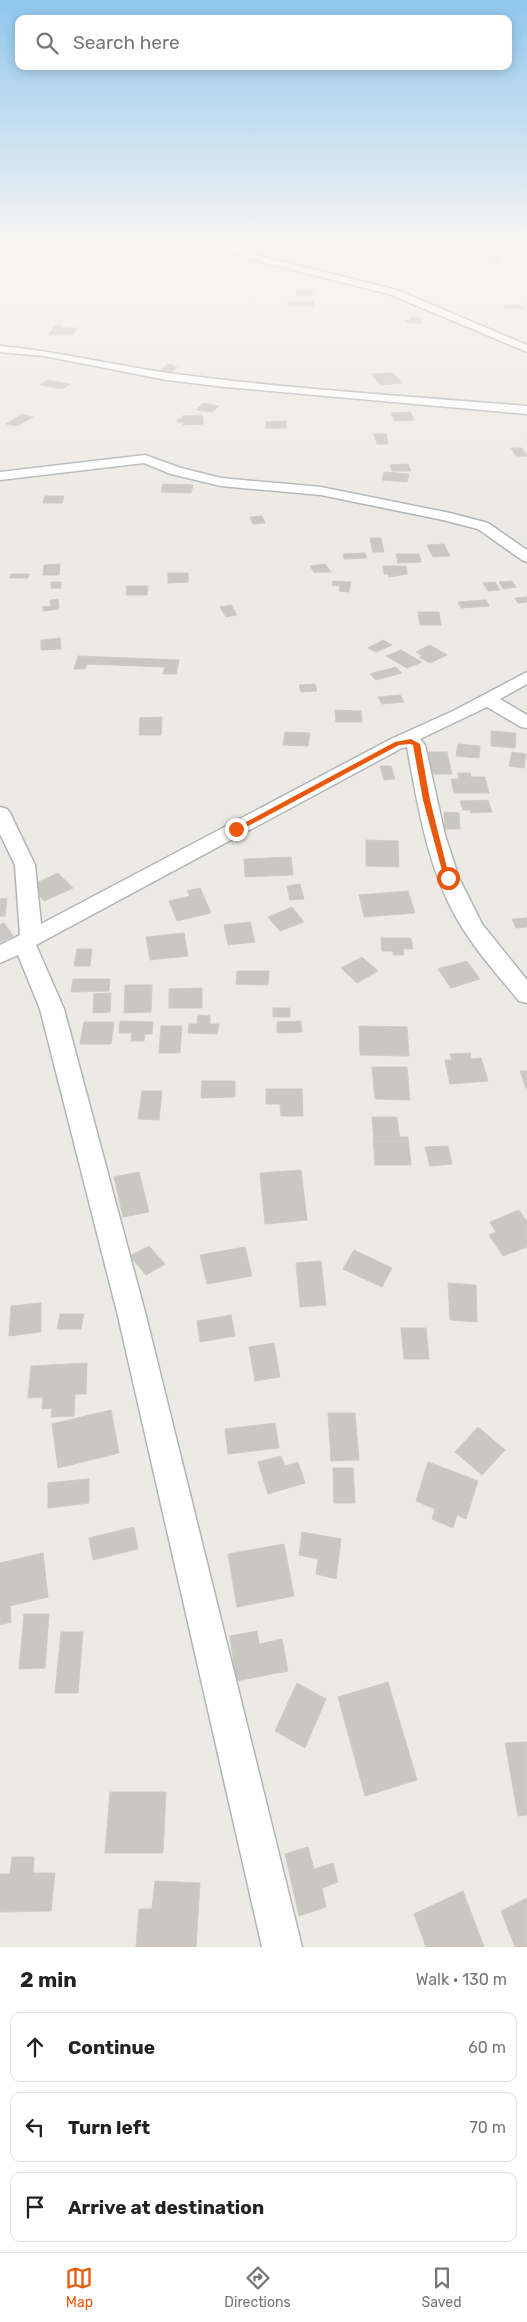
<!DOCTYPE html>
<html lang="en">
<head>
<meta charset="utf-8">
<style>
	:root { --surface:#fff; --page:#f2f2f2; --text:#222; --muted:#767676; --line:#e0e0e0; --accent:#ea580c }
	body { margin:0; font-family:Rubik,sans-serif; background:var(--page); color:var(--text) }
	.stop { position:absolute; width:15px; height:15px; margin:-11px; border:4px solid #ea580c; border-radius:50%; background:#fff }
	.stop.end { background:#ea580c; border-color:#fff; box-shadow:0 1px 5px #0008 }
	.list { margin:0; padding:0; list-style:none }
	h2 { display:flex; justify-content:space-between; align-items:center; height:65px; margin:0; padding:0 20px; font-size:21px }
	h2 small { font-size:16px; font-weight:400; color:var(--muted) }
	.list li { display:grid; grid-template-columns:32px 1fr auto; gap:15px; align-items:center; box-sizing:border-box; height:70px; margin:0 10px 10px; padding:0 10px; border:1px solid var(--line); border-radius:10px }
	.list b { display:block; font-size:19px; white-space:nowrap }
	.list em { font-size:16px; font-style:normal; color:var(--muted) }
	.icon { flex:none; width:28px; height:28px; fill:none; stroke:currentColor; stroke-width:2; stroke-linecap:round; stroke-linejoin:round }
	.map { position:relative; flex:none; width:527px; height:1947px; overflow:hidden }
	.search { position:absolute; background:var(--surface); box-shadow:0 2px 12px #0003; left:15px; right:15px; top:15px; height:55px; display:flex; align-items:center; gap:12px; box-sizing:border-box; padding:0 18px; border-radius:10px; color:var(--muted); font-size:19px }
	.sheet { height:305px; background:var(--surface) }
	nav { display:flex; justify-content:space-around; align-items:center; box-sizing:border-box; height:70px; border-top:1px solid var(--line); background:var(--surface); font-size:14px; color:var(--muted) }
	nav a { display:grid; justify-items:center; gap:2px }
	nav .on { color:var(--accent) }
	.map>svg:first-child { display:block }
	.building { fill:#cac6c2; stroke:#d1cac3 }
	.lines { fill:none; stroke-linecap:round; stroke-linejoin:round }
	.street-casing { stroke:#b1b5b7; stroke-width:3 }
	.street { fill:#fff; fill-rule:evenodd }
	.route { fill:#ea580c }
</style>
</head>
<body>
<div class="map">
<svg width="527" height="1947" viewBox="0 0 527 1947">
	<rect width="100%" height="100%" fill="#ede9e4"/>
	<path class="building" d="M488,256H498L501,262H491Z
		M311,290L314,294L298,295L296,291Z
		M313,301L314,306H288L287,302Z
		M504,305L523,306V309L504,307Z
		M410,317H420L422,324L406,322L405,320H411Z
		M54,326H62L61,328H77L73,335H49Z
		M167,364L174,365L172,367H177L173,371L161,370Z
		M393,373L402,383L380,385L371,374Z
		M48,380L70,384L62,389L40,385Z
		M203,403L219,406L213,412L196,410Z
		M410,412L414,420L395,421L391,413Z
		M22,414L33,417L17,426L6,424Z
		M202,415L203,424L183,425V422H178V419H182V416Z
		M286,421V428H266V422Z
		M374,434H386L388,444H377Z
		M511,448H522L527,456H516Z
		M408,464L411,471H392L390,465Z
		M384,472L409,474L407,482L382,480Z
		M163,484L193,485L191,493L161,492Z
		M45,496H64L62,503H43Z
		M262,516L265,523L253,524L250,517Z
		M370,538H381L384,552H373Z
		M444,544L450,556L433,557L427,545Z
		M365,553L367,558L344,559L343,554Z
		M396,554H419L421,562L398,563Z
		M60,564L59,575H43L44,565Z
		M325,564L331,572H314L310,566Z
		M383,566H406L407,574L389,577L388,574H384Z
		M168,573H188V582L168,583Z
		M11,574H29L28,578H10Z
		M333,581L351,582L349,592L339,591L340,586L332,585Z
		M512,581L516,587L503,589L499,582Z
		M51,582H61V588H51Z
		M495,582L500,590L488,591L483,583Z
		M127,586H148L147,595H126Z
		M527,597V602L518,603L515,598Z
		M58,599L59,609L43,611V607L51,606L50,600Z
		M486,600L489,606L461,608L458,602Z
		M231,605L237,615L226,617L220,607Z
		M418,612H439L441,625H420Z
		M60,638L61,649L41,650V640Z
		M383,640L392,645L376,652L368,648Z
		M430,645L447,655L430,663L419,657L423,656L416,652Z
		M401,650L422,662L407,668L386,656Z
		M78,656L179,660L176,674H163L165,667L87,664L85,669H74Z
		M396,667L402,673L376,680L370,674Z
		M315,684L317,691L301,692L299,685Z
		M400,695L404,702L382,704L378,697Z
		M335,710L361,711L362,722H336Z
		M162,717L161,735H139L140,718Z
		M491,731L516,733L515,748L491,746Z
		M285,732L310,733L308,746L283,745Z
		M458,744L480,746L479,758L456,756Z
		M426,752H447L452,774H430Z
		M512,752L526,754L524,768L509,766Z
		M380,766H391L395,779L384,780Z
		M458,773H470L471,777H485L489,793H454L451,779H459Z
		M488,800L492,812L471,813L470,810H463L460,801Z
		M444,812L459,813L460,829H445Z
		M366,840L398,841L399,867L366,866Z
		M291,857L293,875L245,877L244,859Z
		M58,873L73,888L44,901L30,886Z
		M300,884L304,899L290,900L287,886Z
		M200,888L211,913L177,921L169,901L190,896L187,891Z
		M408,891L415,913L364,917L359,895Z
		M7,898L5,916H0V899Z
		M292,907L304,922L280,931L268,917Z
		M527,918V927L516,928L512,919Z
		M250,922L255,942L228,945L224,925Z
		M4,923L13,936L0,942V925Z
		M184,933L188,956L150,960L146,937Z
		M381,938H411L413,949H403L404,955H393V951H382Z
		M77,949H92L90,966H74Z
		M362,957L378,971L357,983L341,968Z
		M467,961L480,979L451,988L438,969Z
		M237,971H269L268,985L236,984Z
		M73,979H110L109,991L71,992Z
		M125,985H152L151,1012L124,1013Z
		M202,988V1008H169V989Z
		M111,993L110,1012L93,1013L94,994Z
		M273,1008H290V1017H273Z
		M198,1015L210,1016V1024H219L217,1034L188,1033L189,1024H197Z
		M120,1021L153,1022L152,1034H145L144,1041H131L132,1033H119Z
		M301,1021L302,1032L277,1033V1022Z
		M84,1022H114L111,1044H80Z
		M161,1026H182L180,1053H159Z
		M359,1026L407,1027L409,1056L360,1055Z
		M470,1053L471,1059L481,1058L488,1081L450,1084L445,1060H452L450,1054Z
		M372,1067H407L410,1100L375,1099Z
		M520,1071H527V1088H526Z
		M202,1081H235V1097L201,1098Z
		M266,1089H302L303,1116H281L280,1104H266Z
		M142,1091H162L159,1120L138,1119Z
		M372,1117H397L400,1141H374Z
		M373,1137H408L411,1165H375Z
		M448,1146L452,1164L430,1166L425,1147Z
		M301,1170L307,1220L265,1224L260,1173Z
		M139,1172L149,1212L123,1217L114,1177Z
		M519,1210L527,1222V1247L503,1256L489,1235L496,1232L490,1222Z
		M149,1246L165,1264L146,1275L130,1256Z
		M245,1247L252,1276L207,1284L200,1255Z
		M354,1250L392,1268L382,1287L343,1269Z
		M321,1261L326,1305L300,1307L296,1263Z
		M448,1283L476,1285L477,1322L450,1320Z
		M41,1303V1332L9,1336L11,1306Z
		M60,1314H84L81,1329H57Z
		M231,1315L235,1336L200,1342L197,1321Z
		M401,1328H426L429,1359H404Z
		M274,1343L280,1377L255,1381L249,1347Z
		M87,1363L86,1394H75L74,1416L51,1417L52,1408L42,1409L43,1397L28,1398L31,1366Z
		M111,1410L119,1453L58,1468L52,1424Z
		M328,1413H355L359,1460L331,1461Z
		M275,1423L279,1448L228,1454L225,1429Z
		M478,1427L505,1450L482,1475L455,1452Z
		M281,1456L285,1466L298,1462L305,1483L268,1494L258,1462Z
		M428,1462L478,1481L466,1519L457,1515L453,1528L432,1519L435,1509L416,1501Z
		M333,1468H353L355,1503H334Z
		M89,1479V1503L48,1508V1483Z
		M134,1527L138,1549L93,1560L89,1538Z
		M302,1532L341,1539L336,1579L316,1574L318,1559L299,1555Z
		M284,1544L294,1596L237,1607L228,1554Z
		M43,1553L48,1597L10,1606L11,1622L0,1625V1563Z
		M24,1614H49L45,1668L19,1669Z
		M257,1631L259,1644L282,1639L288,1671L236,1681L230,1636Z
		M61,1632H83L78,1693H55Z
		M388,1682L417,1780L365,1796L338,1697Z
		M297,1683L326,1699L305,1748L275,1731Z
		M527,1742V1815L518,1816L505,1743Z
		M110,1792H166L163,1853H105Z
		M308,1847L314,1869L333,1863L338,1882L322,1888L326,1907L299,1916L285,1854Z
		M12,1857H34L33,1873H55L51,1911L0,1912V1874H10Z
		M155,1881L200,1883L196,1947H136L139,1909H152Z
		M463,1891L484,1947H426L414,1914Z
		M527,1898V1947H515L501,1911Z"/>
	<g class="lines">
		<defs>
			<path id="street" d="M208,241H222L256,255L397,290L527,345V352L389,294L250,259Z
				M0,346C57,351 112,365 168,373C287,389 408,396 527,406V414L225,387L167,380L44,356L0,352Z
				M145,455L181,468L221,478L321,487L450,513L488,523L527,550V562L522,560L478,529L443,520L321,495L221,486L171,474L144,463L0,480V472Z
				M527,672V684L500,699L527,715V728L521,727L487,707L420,739L425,745L445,835L459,878L482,924L527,980V1003L519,1001C497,974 474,949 457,919C427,866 418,806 407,747L402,748L36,945L64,1009L146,1316L302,1947H262L118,1316L40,1009L18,955L0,963V945L20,935L15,865L0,834V807L7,809L10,813L35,865L41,924L391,739L453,711Z"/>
		</defs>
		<use href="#street" class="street-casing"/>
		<use href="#street" class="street"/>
	</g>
	<linearGradient id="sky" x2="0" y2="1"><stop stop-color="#8fc7ee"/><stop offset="0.47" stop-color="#f7f5f3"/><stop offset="1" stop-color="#f7f5f3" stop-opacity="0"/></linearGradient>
	<rect width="527" height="514" fill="url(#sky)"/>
	<path class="route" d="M411,739L420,744L430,800L450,880L444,878L423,800L413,745L410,744L399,745L239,831L233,829L395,742Z"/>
</svg>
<div class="stop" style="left:448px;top:878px"></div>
<div class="stop end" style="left:236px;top:829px"></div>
<div class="search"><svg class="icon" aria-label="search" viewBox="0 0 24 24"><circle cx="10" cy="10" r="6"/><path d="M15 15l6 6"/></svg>Search here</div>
</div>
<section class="sheet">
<h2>2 min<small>Walk · 130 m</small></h2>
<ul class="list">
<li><svg class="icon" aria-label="ahead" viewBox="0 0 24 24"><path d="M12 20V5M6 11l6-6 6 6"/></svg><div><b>Continue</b></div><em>60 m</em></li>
<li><svg class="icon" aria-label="left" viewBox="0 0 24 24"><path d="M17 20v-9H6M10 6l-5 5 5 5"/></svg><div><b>Turn left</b></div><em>70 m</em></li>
<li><svg class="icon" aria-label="arrive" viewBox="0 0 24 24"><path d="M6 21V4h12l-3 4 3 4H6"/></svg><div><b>Arrive at destination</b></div></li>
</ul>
</section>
<nav>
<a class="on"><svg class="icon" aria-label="map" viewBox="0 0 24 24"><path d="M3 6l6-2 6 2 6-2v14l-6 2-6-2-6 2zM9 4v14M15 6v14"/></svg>Map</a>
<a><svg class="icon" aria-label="directions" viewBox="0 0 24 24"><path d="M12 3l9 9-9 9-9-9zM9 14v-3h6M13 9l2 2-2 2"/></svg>Directions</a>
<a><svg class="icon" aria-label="saved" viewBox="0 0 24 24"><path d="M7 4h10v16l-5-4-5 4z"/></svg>Saved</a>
</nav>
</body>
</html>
